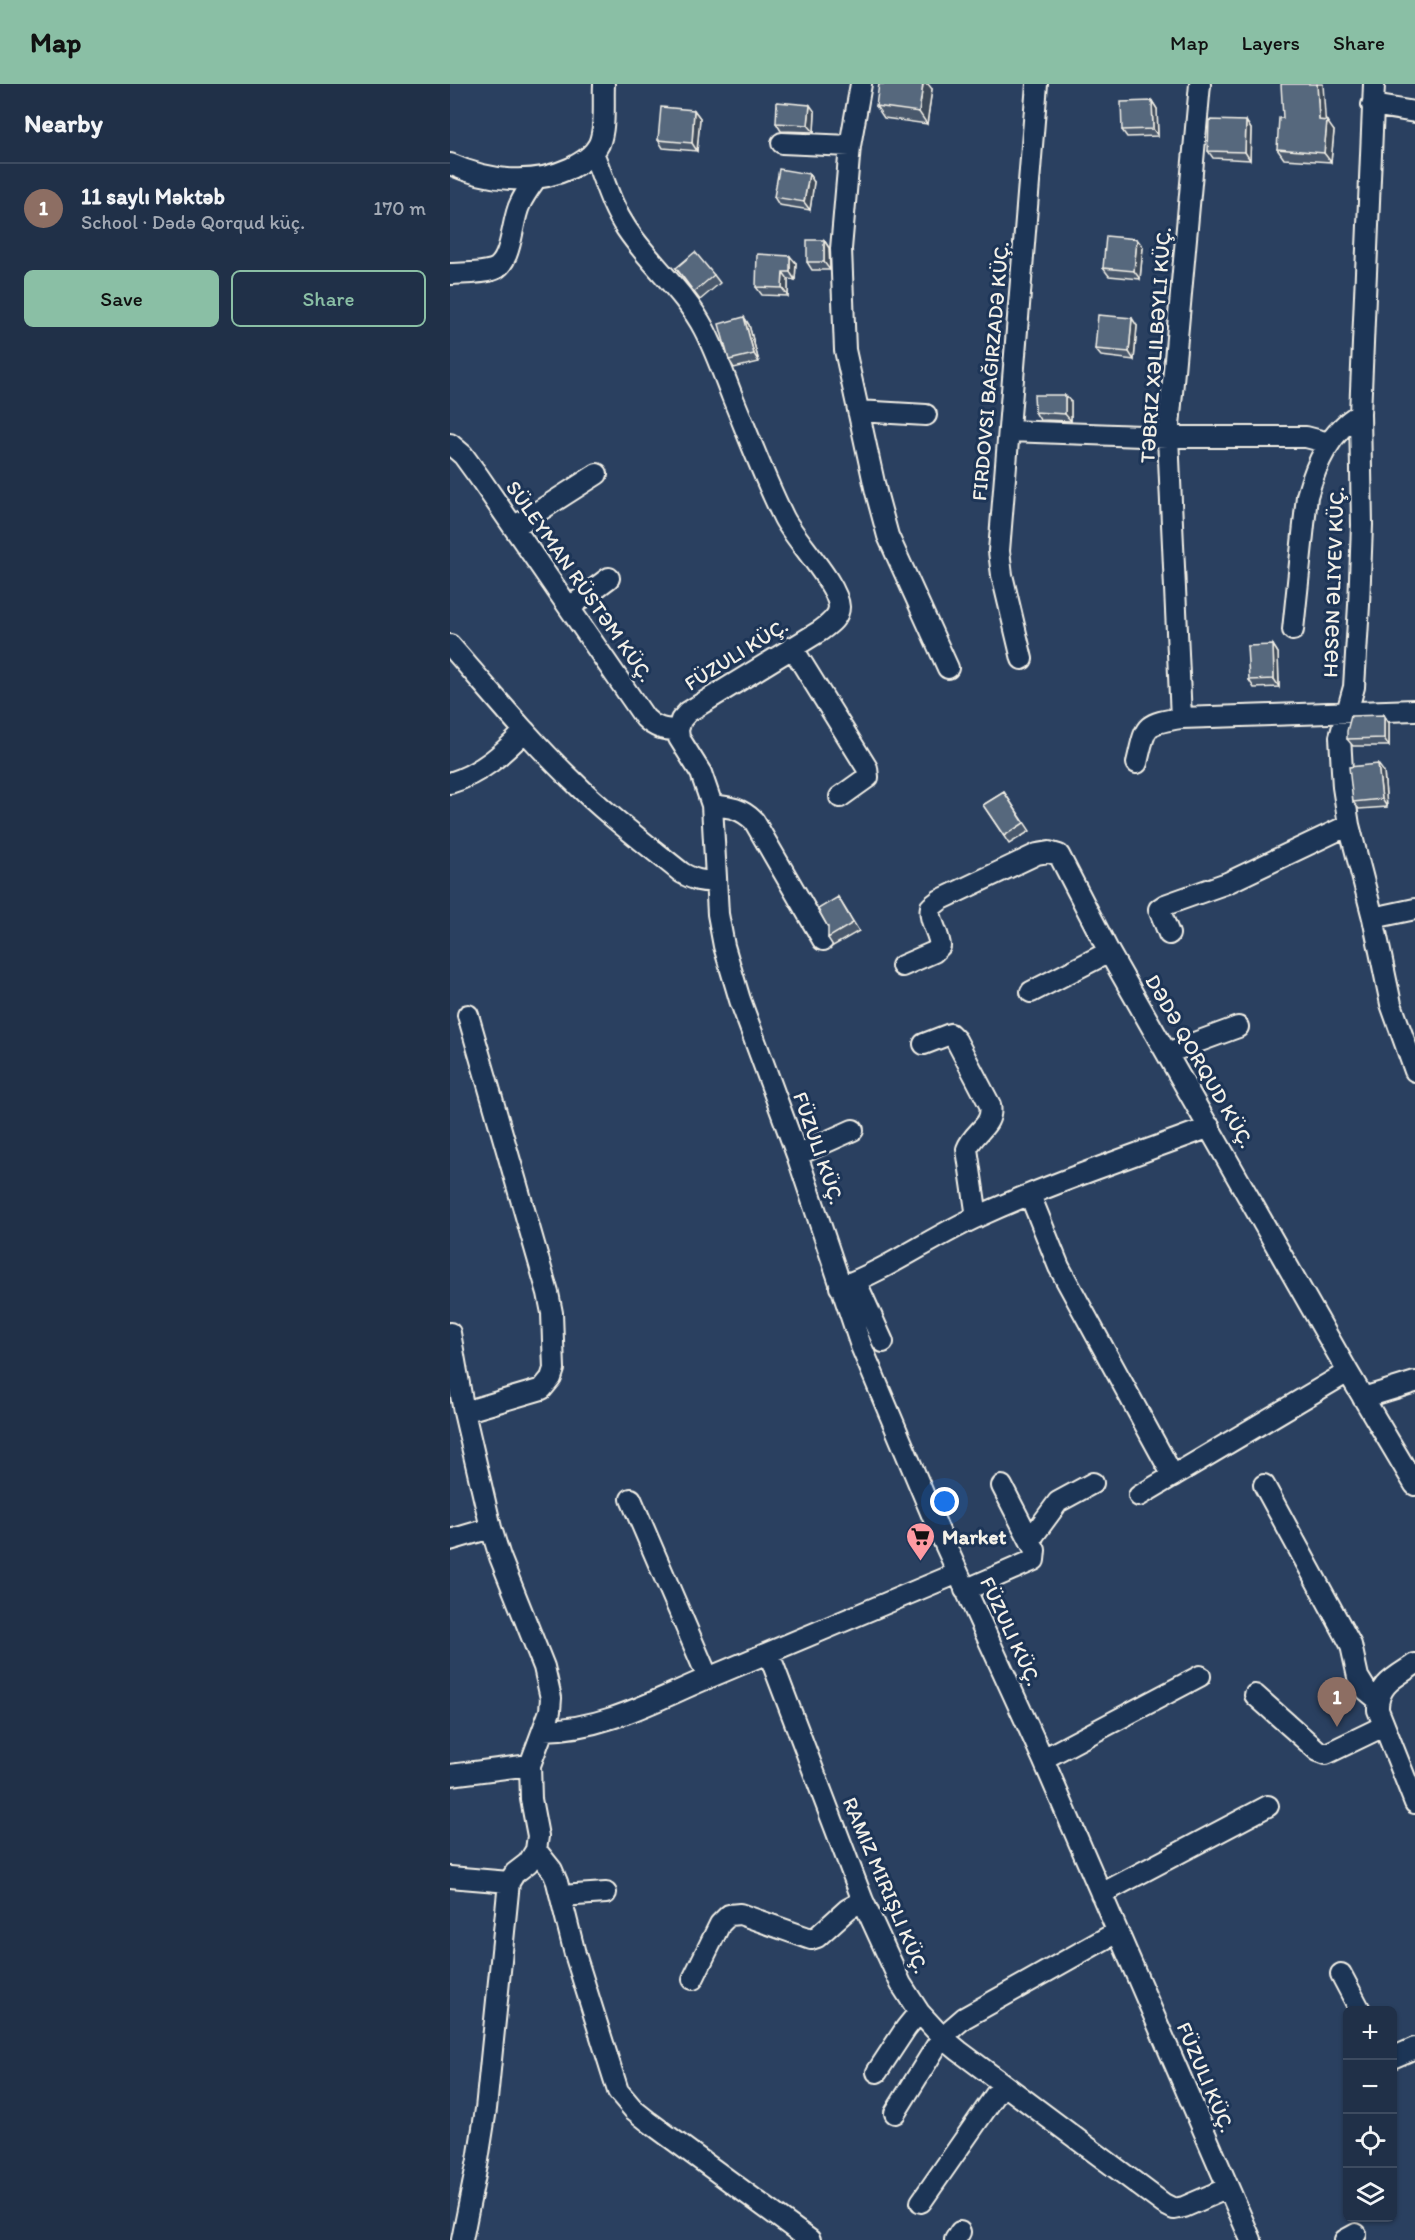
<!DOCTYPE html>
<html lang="en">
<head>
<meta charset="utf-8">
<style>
	:root { --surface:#203048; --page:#28384f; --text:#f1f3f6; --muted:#a2a9b4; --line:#3d4b60; --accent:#8abfa5 }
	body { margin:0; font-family:Itim,sans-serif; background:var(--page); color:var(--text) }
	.controls { position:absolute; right:18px; bottom:18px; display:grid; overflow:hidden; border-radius:9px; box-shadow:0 2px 4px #0004 }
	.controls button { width:54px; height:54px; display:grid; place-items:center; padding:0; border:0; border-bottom:2px solid var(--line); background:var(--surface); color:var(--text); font:30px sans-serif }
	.you { position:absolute; left:495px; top:1418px; width:21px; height:21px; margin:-15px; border:4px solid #fff; border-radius:50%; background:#1a73e8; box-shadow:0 0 0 9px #1a73e833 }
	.badge { display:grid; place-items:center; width:39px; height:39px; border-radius:50%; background:var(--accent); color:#fff; font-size:20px; font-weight:700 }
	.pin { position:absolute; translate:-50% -50px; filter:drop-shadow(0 2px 3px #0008) }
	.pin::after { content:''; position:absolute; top:32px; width:21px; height:18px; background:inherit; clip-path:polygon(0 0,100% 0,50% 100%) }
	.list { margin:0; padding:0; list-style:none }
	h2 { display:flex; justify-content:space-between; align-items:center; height:78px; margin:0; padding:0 24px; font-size:26px }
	h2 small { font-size:20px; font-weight:400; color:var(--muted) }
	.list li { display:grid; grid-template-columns:39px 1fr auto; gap:18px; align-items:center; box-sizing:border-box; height:90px; padding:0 24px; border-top:2px solid var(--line) }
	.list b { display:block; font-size:22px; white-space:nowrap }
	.list p { margin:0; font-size:20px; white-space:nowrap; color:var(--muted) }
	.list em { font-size:20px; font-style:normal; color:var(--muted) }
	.actions { display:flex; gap:12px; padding:18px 24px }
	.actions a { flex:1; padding:14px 0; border:2px solid var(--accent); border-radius:9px; text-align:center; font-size:21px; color:var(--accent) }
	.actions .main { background:var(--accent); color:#111 }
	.icon { flex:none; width:33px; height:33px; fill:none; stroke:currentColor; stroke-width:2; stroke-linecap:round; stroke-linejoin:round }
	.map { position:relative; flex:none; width:965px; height:2156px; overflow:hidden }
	header { display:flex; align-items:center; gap:36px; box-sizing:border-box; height:84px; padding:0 30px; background:var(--accent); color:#111 }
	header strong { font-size:28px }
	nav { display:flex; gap:33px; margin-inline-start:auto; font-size:21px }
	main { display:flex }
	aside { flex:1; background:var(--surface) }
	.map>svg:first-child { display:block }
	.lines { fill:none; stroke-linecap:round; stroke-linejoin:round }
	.minor-casing { stroke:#f4f1e8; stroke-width:24 }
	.minor { stroke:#1d3557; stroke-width:20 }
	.wall { fill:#4a596c; stroke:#f4f1e8; stroke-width:1.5 }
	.shaded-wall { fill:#3c4858; stroke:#f4f1e8; stroke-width:1.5 }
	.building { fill:#56677d; stroke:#f4f1e8; stroke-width:1.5 }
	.labels { text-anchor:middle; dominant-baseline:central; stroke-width:6; stroke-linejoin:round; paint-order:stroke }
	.street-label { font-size:21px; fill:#f4f1e8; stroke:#1d3557 }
	.poi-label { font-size:21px; font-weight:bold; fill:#f4f1e8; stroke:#1d3557; text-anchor:start }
</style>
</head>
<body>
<header>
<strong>Map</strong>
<nav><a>Map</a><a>Layers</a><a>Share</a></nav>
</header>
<main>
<aside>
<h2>Nearby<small></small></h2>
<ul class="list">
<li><span class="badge" style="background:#8d6e63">1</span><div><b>11 saylı Məktəb</b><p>School · Dədə Qorqud küç.</p></div><em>170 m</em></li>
</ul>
<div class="actions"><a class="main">Save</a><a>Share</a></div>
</aside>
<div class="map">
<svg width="965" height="2156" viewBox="0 0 965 2156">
	<rect width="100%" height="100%" fill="#2a4060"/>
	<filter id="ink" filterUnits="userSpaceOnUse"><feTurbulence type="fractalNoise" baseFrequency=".0167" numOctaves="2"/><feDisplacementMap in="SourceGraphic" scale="12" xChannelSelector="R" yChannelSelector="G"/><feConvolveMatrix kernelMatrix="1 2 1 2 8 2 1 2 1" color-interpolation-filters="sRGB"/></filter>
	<g filter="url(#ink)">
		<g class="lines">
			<defs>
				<path id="minor" d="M411,0L400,62L391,165L395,266L426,408L438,452L498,584
					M924,0L910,330L912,441L909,521L904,603L890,653L893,703L899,741L923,834L941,920L965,987
					M922,21L965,28
					M332,59L400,62
					M143,69C154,94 160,120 176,144C199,179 234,207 254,245C265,266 273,289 282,312C299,353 314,394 334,434C346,457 388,500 389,523C389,534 378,541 370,547L238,628L231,636L228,646L229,654L251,689L262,721L268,830L274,862L290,916L347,1071L411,1262L488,1445L593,1675L801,2156
					M0,80C38,97 82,102 121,84C132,78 143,72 149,60C156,43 153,19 154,0
					M0,190C13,189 29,190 42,186C63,180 61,137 70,120C74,111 80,103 85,96
					M408,327L476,331
					M559,347L718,353H856L879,359
					M0,360L13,371L29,393L195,634C205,644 214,646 228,646
					M64,443L147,390
					M120,523L159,494
					M843,546L857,412C866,380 880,347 910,330
					M0,561C40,607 79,655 123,697C157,731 195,759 232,789C244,796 252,798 266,797
					M342,563L417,684L418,693L390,713
					M572,575L552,491L549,467L587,0
					M731,634L718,353L750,0
					M687,679C696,642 692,640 731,634L965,626
					M0,699C32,689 52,670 75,647
					M262,721C280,723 291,724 304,737L373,856
					M923,834L965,825
					M719,850L709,825L715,821L777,799L899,741
					M452,882L484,868L490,862C489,848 478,836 481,823L490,816L587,770L599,768L609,771L659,868L898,1288L965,1401
					M581,908L659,868
					M474,960L500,950L506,956L540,1021C544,1042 524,1047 517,1065L527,1133
					M717,969L788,943
					M347,1071L403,1046
					M580,1111L609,1183L723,1392
					M406,1198L433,1258
					M390,1203C439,1185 482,1153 529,1132C604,1098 683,1072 760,1043
					M0,1249L14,1328L41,1444L50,1473L94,1583L101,1614L100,1627L80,1681L81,1715L88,1752L86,1766L78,1779L65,1789L59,1798L36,2025L28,2076L12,2156
					M913,1314L965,1298
					M14,1328L92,1305L101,1294L104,1285L102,1229L98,1209L18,931
					M814,1401L901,1561L908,1593L916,1606L927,1615
					M689,1412L898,1288
					M181,1415L258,1594
					M0,1456L41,1444
					M580,1456L608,1418L643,1399
					M515,1506L584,1476L585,1466L552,1402
					M319,1570L413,1817L451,1900L469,1928L492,1953L509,1967L714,2120L724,2125L734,2123L778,2104
					M965,1580C946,1593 927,1600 928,1626L965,1719
					M805,1611L868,1667L876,1670L934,1642
					M94,1646C155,1645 203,1617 258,1594C341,1559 425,1524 508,1489
					M593,1675L750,1592
					M0,1691L80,1681
					M86,1766L102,1786L107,1798L125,1870L168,2007L184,2026L199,2038L360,2156
					M0,1793L59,1798
					M651,1810L818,1722
					M111,1812L156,1809
					M891,1890L910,1926
					M243,1895L270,1840L279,1831L290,1830L361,1855L367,1853L398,1825L413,1817
					M942,1974L965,1964
					M427,1988L456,1944L469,1928
					M445,2029L492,1953L514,1934L667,1848
					M471,2118L553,2000
					M505,2156L510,2148
					M895,2156L906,2150"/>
			</defs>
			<use href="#minor" class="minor-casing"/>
			<use href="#minor" class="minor"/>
		</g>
		<path class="wall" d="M482,5L477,40L434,34L426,22Z
			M702,17L707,25L708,52L677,53L672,46Z
			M244,26L250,34L247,67L213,64L208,56Z
			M365,28L364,48L331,47L326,39Z
			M796,37L801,45L800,76L763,74L758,67Z
			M875,37L884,47L881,78L834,75L827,65Z
			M364,98L360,126L329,121L324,113Z
			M374,156L379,164L380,186H362L357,178Z
			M693,163L690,195L659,192L653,184Z
			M346,179L345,196L338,195V212L312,211L306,203Z
			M226,184L264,191L270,199L250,216Z
			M294,233L299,241L309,278L284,284L279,276Z
			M687,242L684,276L651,272L645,265Z
			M621,318V337L590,336L585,328Z
			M823,561L828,569L829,603L804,604L799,596Z
			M934,631L939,639V662H903L897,655Z
			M934,688L937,723L909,725L903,718Z
			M554,708L580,747L559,760L533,721Z
			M388,813L409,847L383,862L378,854Z"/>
		<path class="shaded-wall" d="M473,0H478L482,5L477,40L469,28Z
			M867,0H873L876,46L869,36Z
			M702,17L707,25L708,52L703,45Z
			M360,21L365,28L364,48L358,41Z
			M244,26L250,34L247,67L242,59Z
			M796,37L801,45L800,76L795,68Z
			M877,37L884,47L881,78L874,69Z
			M359,90L364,98L360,126L354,118Z
			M687,155L693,163L690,195L684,187Z
			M374,156L379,164L380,186L374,178Z
			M340,172L346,179L345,196L340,188Z
			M333,188L338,195V212L332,204Z
			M294,233L299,241L309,278L304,270Z
			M682,234L687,242L684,276L679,268Z
			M615,311L621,318V337L615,330Z
			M823,561L828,569L829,603L824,595Z
			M934,631L939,639V662L934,654Z
			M928,680L934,688L937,723L932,715Z"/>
		<path class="building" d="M429,0H473L469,28L426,22Z
			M831,0H867L869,36L877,37L874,69L827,65L829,34H833Z
			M702,17L703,45L672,46L671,18Z
			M327,18L360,21L358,41L326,39Z
			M211,23L244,26L242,59L208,56Z
			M759,36L796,37L795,68L758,67Z
			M329,85L359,90L354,118L324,113Z
			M656,152L687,155L684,187L653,184Z
			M357,156H374V178H357Z
			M245,168L264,191L244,208L226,184Z
			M307,170L340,172V188H333L332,204L306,203Z
			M648,231L682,234L679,268L645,265Z
			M294,233L304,270L279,276L269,240Z
			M584,311H615V330L585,328Z
			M823,561L824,595L799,596L797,562Z
			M934,631V654L897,655V647L901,632Z
			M928,680L932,715L903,718L899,683Z
			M554,708L574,739L554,752L533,721Z
			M388,813L403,839L378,854V843L368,825Z"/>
	</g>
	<defs>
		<symbol id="supermarket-pin" viewBox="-11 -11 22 30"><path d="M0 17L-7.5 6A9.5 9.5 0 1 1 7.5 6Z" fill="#ff9aa2" stroke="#1d3557"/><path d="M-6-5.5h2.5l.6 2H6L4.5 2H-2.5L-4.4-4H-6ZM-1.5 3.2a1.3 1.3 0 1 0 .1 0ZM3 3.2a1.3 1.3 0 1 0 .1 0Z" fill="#111"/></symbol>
	</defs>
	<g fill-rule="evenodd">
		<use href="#supermarket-pin" x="454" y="1436" width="33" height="45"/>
	</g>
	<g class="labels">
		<g class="street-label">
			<text transform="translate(705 261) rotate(-86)">TƏBRIZ XƏLILBƏYLI KÜÇ.</text>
			<text transform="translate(540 287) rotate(-85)">FIRDOVSI BAĞIRZADƏ KÜÇ.</text>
			<text transform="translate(130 497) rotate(55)">SÜLEYMAN RÜSTƏM KÜÇ.</text>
			<text transform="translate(883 498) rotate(-88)">HƏSƏN ƏLIYEV KÜÇ.</text>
			<text transform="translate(286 570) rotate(-32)">FÜZULI KÜÇ.</text>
			<text transform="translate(750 977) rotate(60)">DƏDƏ QORQUD KÜÇ.</text>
			<text transform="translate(369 1064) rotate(71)">FÜZULI KÜÇ.</text>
			<text transform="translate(561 1547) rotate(65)">FÜZULI KÜÇ.</text>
			<text transform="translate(436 1801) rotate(67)">RAMIZ MIRIŞLI KÜÇ.</text>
			<text transform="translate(756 1993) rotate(67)">FÜZULI KÜÇ.</text>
		</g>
		<g class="poi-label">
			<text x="492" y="1452">Market</text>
		</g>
	</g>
</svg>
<div class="controls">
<button>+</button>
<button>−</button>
<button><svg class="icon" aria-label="locate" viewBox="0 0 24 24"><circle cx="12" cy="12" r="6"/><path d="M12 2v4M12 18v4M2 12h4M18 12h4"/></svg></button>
<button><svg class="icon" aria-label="layers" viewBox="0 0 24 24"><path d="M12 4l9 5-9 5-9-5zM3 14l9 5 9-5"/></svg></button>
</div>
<div class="you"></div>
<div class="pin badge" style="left:887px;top:1643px;background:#8d6e63">1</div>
</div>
</main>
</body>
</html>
